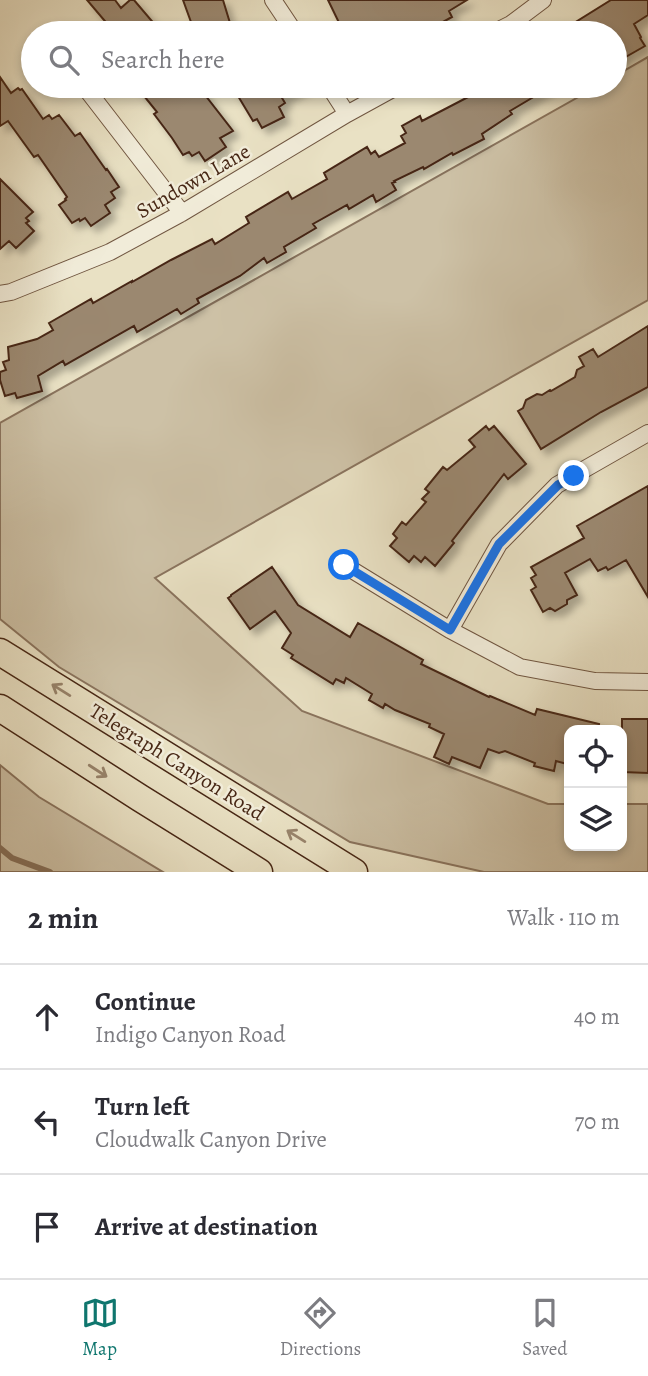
<!DOCTYPE html>
<html lang="en">
<head>
<meta charset="utf-8">
<style>
	:root { --surface:#fff; --page:#f2f2f3; --text:#2b2b33; --muted:#7c7c81; --line:#e1e1e2; --accent:#0f766e }
	body { margin:0; font-family:Alegreya,serif; background:var(--page); color:var(--text) }
	.controls { position:absolute; right:21px; bottom:21px; display:grid; overflow:hidden; border-radius:14px; box-shadow:0 4px 10px #0003 }
	.controls button { width:63px; height:63px; display:grid; place-items:center; padding:0; border:0; border-bottom:2px solid var(--line); background:var(--surface); color:var(--text); font:35px sans-serif }
	.stop { position:absolute; width:21px; height:21px; margin:-16px; border:5px solid #1a73e8; border-radius:50%; background:#fff }
	.stop.end { background:#1a73e8; border-color:#fff; box-shadow:0 2px 7px #0008 }
	.list { margin:0; padding:0; list-style:none }
	h2 { display:flex; justify-content:space-between; align-items:center; height:91px; margin:0; padding:0 28px; font-size:30px }
	h2 small { font-size:23px; font-weight:400; color:var(--muted) }
	.list li { display:grid; grid-template-columns:46px 1fr auto; gap:21px; align-items:center; box-sizing:border-box; height:105px; padding:0 28px; border-top:2px solid var(--line) }
	.list b { display:block; font-size:26px; white-space:nowrap }
	.list p { margin:0; font-size:23px; white-space:nowrap; color:var(--muted) }
	.list em { font-size:23px; font-style:normal; color:var(--muted) }
	.icon { flex:none; width:38px; height:38px; fill:none; stroke:currentColor; stroke-width:2; stroke-linecap:round; stroke-linejoin:round }
	.map { position:relative; flex:none; width:648px; height:872px; overflow:hidden }
	.search { position:absolute; background:var(--surface); box-shadow:0 4px 10px #0003; left:21px; right:21px; top:21px; height:77px; display:flex; align-items:center; gap:18px; box-sizing:border-box; padding:0 24px; border-radius:38px; color:var(--muted); font-size:26px }
	.sheet { height:406px; background:var(--surface) }
	nav { display:flex; justify-content:space-around; align-items:center; box-sizing:border-box; height:98px; border-top:2px solid var(--line); background:var(--surface); font-size:19px; color:var(--muted) }
	nav a { display:grid; justify-items:center; gap:4px }
	nav .on { color:var(--accent) }
	.map>svg:first-child { display:block }
	.green { fill:#cdc1a6; stroke:#8a745e; stroke-width:2 }
	.lines { fill:none; stroke-linecap:round; stroke-linejoin:round }
	.stream { stroke:#87715a; stroke-width:6 }
	.building { fill:#9b8870; stroke:#472715; stroke-width:2; filter:url(#shadow) }
	.minor-casing { stroke:#705641; stroke-width:18 }
	.primary-casing { stroke:#472715; stroke-width:29 }
	.minor { stroke:#f1ecd9; stroke-width:16 }
	.primary { stroke:#e9e1c4; stroke-width:26 }
	.oneway { stroke:#98846c }
	.route { stroke:#1a73e8; stroke-width:9 }
	.labels { text-anchor:middle; dominant-baseline:central; stroke-width:5; stroke-linejoin:round; paint-order:stroke }
	.street-label { font-size:21px; fill:#472715; stroke:#f1ecd9 }
</style>
</head>
<body>
<div class="map">
<svg width="648" height="872" viewBox="0 0 648 872">
	<defs>
		<filter id="shadow"><feDropShadow dx="6" dy="6" stdDeviation="3.5" flood-color="#0004"/></filter>
	</defs>
	<rect width="100%" height="100%" fill="#e9e1c4"/>
	<filter id="stains"><feTurbulence type="fractalNoise" baseFrequency=".00286" numOctaves="4"/><feColorMatrix values="0 0 0 0 .2 0 0 0 0 .09 0 0 0 0 .02 0 0 0 .5 -.17"/></filter>
	<radialGradient id="worn" r=".72"><stop offset=".6" stop-color="#630" stop-opacity="0"/><stop offset="1" stop-color="#630" stop-opacity=".3"/></radialGradient>
	<path class="green" d="M648,57V300L155,578L302,711L548,804H569V846H622V804H648V872H484L350,842L59,667L0,619V423L598,86H615V76Z
		M0,765L39,797L163,872H0Z"/>
	<g class="lines">
		<path class="stream" d="M0,848L12,858L50,872"/>
	</g>
	<path class="building" d="M87,0H115L121,8L130,0H134L162,33H115Z
		M183,0H223L233,33H195Z
		M328,0H467L449,11L452,17L423,33H344Z
		M611,0H648V15L634,24L641,37L640,38L645,46L615,63V33H558Z
		M0,77L11,93L18,88L20,90L22,89L43,119L49,115L52,119L59,115L75,136L80,133L106,170L107,169L119,187L111,192L115,198L105,205L110,213L91,226L85,218L80,221L79,219L72,223L59,205L66,200L65,199L67,197L38,155L34,157L8,121L0,126Z
		M136,86H198L233,131L220,138L226,147L205,161L199,152L192,156L189,152L183,155L172,138L154,114L157,112Z
		M232,86H305L282,98L285,103L279,107L284,117L262,128L257,119L253,121Z
		M467,86H552L510,111L512,114L482,134L484,139L453,155L452,153L424,169L423,167L394,181L395,182L392,183L396,190L376,202L373,195L349,209L347,205L313,224L316,228L284,247L286,252L267,263L264,258L240,276L197,299L199,303L181,314L177,309L137,332L134,326L65,365L63,361L38,376L42,391L17,398L15,393L5,396L0,380V372L6,370L3,362L9,360L8,347L37,339L53,330L49,323L91,299L93,303L132,281V282L171,260L212,239L215,244L249,223L246,217L288,192L292,199L327,179L324,173L367,147L371,154L375,151L379,157L405,143L401,136L406,133L402,126L420,116L422,121L472,95Z
		M0,179L33,212L26,218L29,221L26,223L34,231L16,248L9,241L0,249Z
		M648,326V387L601,412L541,449L518,411L523,408L526,400L537,394L542,395L550,390L551,391L575,377L577,370L584,366L579,357L593,349L598,357Z
		M486,426L489,430L494,426L526,464L508,479L504,474L452,541L454,543L435,566L425,557L421,562L414,556L409,562L390,546L397,538L393,534L402,522L406,525L426,502L422,499L429,492L425,489L443,467L447,470L475,447L469,440Z
		M648,486V597L626,560L608,570L606,567L598,571L590,559L565,573L577,595L567,600V604L555,611L550,608L543,612L531,590L536,587L531,578L536,575L531,567L584,538L577,526Z
		M272,567L298,605L350,637L358,623L423,660L421,664L489,697L490,696L535,715L537,709L599,724L598,730H569V756L567,764L556,761L554,771L534,766L535,763L505,751L499,753L488,749L480,768L452,757L449,764L434,757L444,734L429,727L430,724L395,710L385,704L383,708L369,700L372,694L346,678L344,683L336,679L333,684L291,658L293,655L282,648L291,633L275,611L250,629L228,598L231,596V595Z
		M622,719H648V773L622,772Z"/>
	<g class="lines">
		<defs>
			<path id="minor" d="M273,0L295,33
				M493,33L511,24L543,0
				M84,86L182,213
				M329,86L347,114
				M0,294L11,292L110,252L182,213L347,114L398,86
				M344,565L450,630L520,667L595,681L648,682
				M450,630L499,544L557,485L648,433"/>
			<path id="primary" d="M0,652L354,872
				M0,708L140,798L259,872"/>
		</defs>
		<use href="#minor" class="minor-casing"/>
		<use href="#primary" class="primary-casing"/>
		<use href="#minor" class="minor"/>
		<use href="#primary" class="primary"/>
	</g>
	<defs><path id="oneway-shaft" d="M-6 0H5M1.5-3L5.5 0L1.5 3" fill="none" stroke-width="1.6" stroke-linecap="round" stroke-linejoin="round" transform="scale(1.75)"/></defs>
	<g class="oneway">
		<use href="#oneway-shaft" transform="translate(61 690) rotate(-148)"/>
		<use href="#oneway-shaft" transform="translate(98 771) rotate(33)"/>
		<use href="#oneway-shaft" transform="translate(296 836) rotate(-148)"/>
	</g>
	<g class="lines">
		<path class="route" d="M344,565L450,630L499,544L558,485L574,476"/>
	</g>
	<g class="labels">
		<g class="street-label">
			<text transform="translate(193 181) rotate(-30)">Sundown Lane</text>
			<text transform="translate(177 762) rotate(32)">Telegraph Canyon Road</text>
		</g>
	</g>
	<rect width="100%" height="100%" filter="url(#stains)"/>
	<rect width="100%" height="100%" fill="url(#worn)"/>
</svg>
<div class="controls">
<button><svg class="icon" aria-label="locate" viewBox="0 0 24 24"><circle cx="12" cy="12" r="6"/><path d="M12 2v4M12 18v4M2 12h4M18 12h4"/></svg></button>
<button><svg class="icon" aria-label="layers" viewBox="0 0 24 24"><path d="M12 4l9 5-9 5-9-5zM3 14l9 5 9-5"/></svg></button>
</div>
<div class="stop" style="left:344px;top:565px"></div>
<div class="stop end" style="left:574px;top:476px"></div>
<div class="search"><svg class="icon" aria-label="search" viewBox="0 0 24 24"><circle cx="10" cy="10" r="6"/><path d="M15 15l6 6"/></svg>Search here</div>
</div>
<section class="sheet">
<h2>2 min<small>Walk · 110 m</small></h2>
<ul class="list">
<li><svg class="icon" aria-label="ahead" viewBox="0 0 24 24"><path d="M12 20V5M6 11l6-6 6 6"/></svg><div><b>Continue</b><p>Indigo Canyon Road</p></div><em>40 m</em></li>
<li><svg class="icon" aria-label="left" viewBox="0 0 24 24"><path d="M17 20v-9H6M10 6l-5 5 5 5"/></svg><div><b>Turn left</b><p>Cloudwalk Canyon Drive</p></div><em>70 m</em></li>
<li><svg class="icon" aria-label="arrive" viewBox="0 0 24 24"><path d="M6 21V4h12l-3 4 3 4H6"/></svg><div><b>Arrive at destination</b></div></li>
</ul>
</section>
<nav>
<a class="on"><svg class="icon" aria-label="map" viewBox="0 0 24 24"><path d="M3 6l6-2 6 2 6-2v14l-6 2-6-2-6 2zM9 4v14M15 6v14"/></svg>Map</a>
<a><svg class="icon" aria-label="directions" viewBox="0 0 24 24"><path d="M12 3l9 9-9 9-9-9zM9 14v-3h6M13 9l2 2-2 2"/></svg>Directions</a>
<a><svg class="icon" aria-label="saved" viewBox="0 0 24 24"><path d="M7 4h10v16l-5-4-5 4z"/></svg>Saved</a>
</nav>
</body>
</html>
